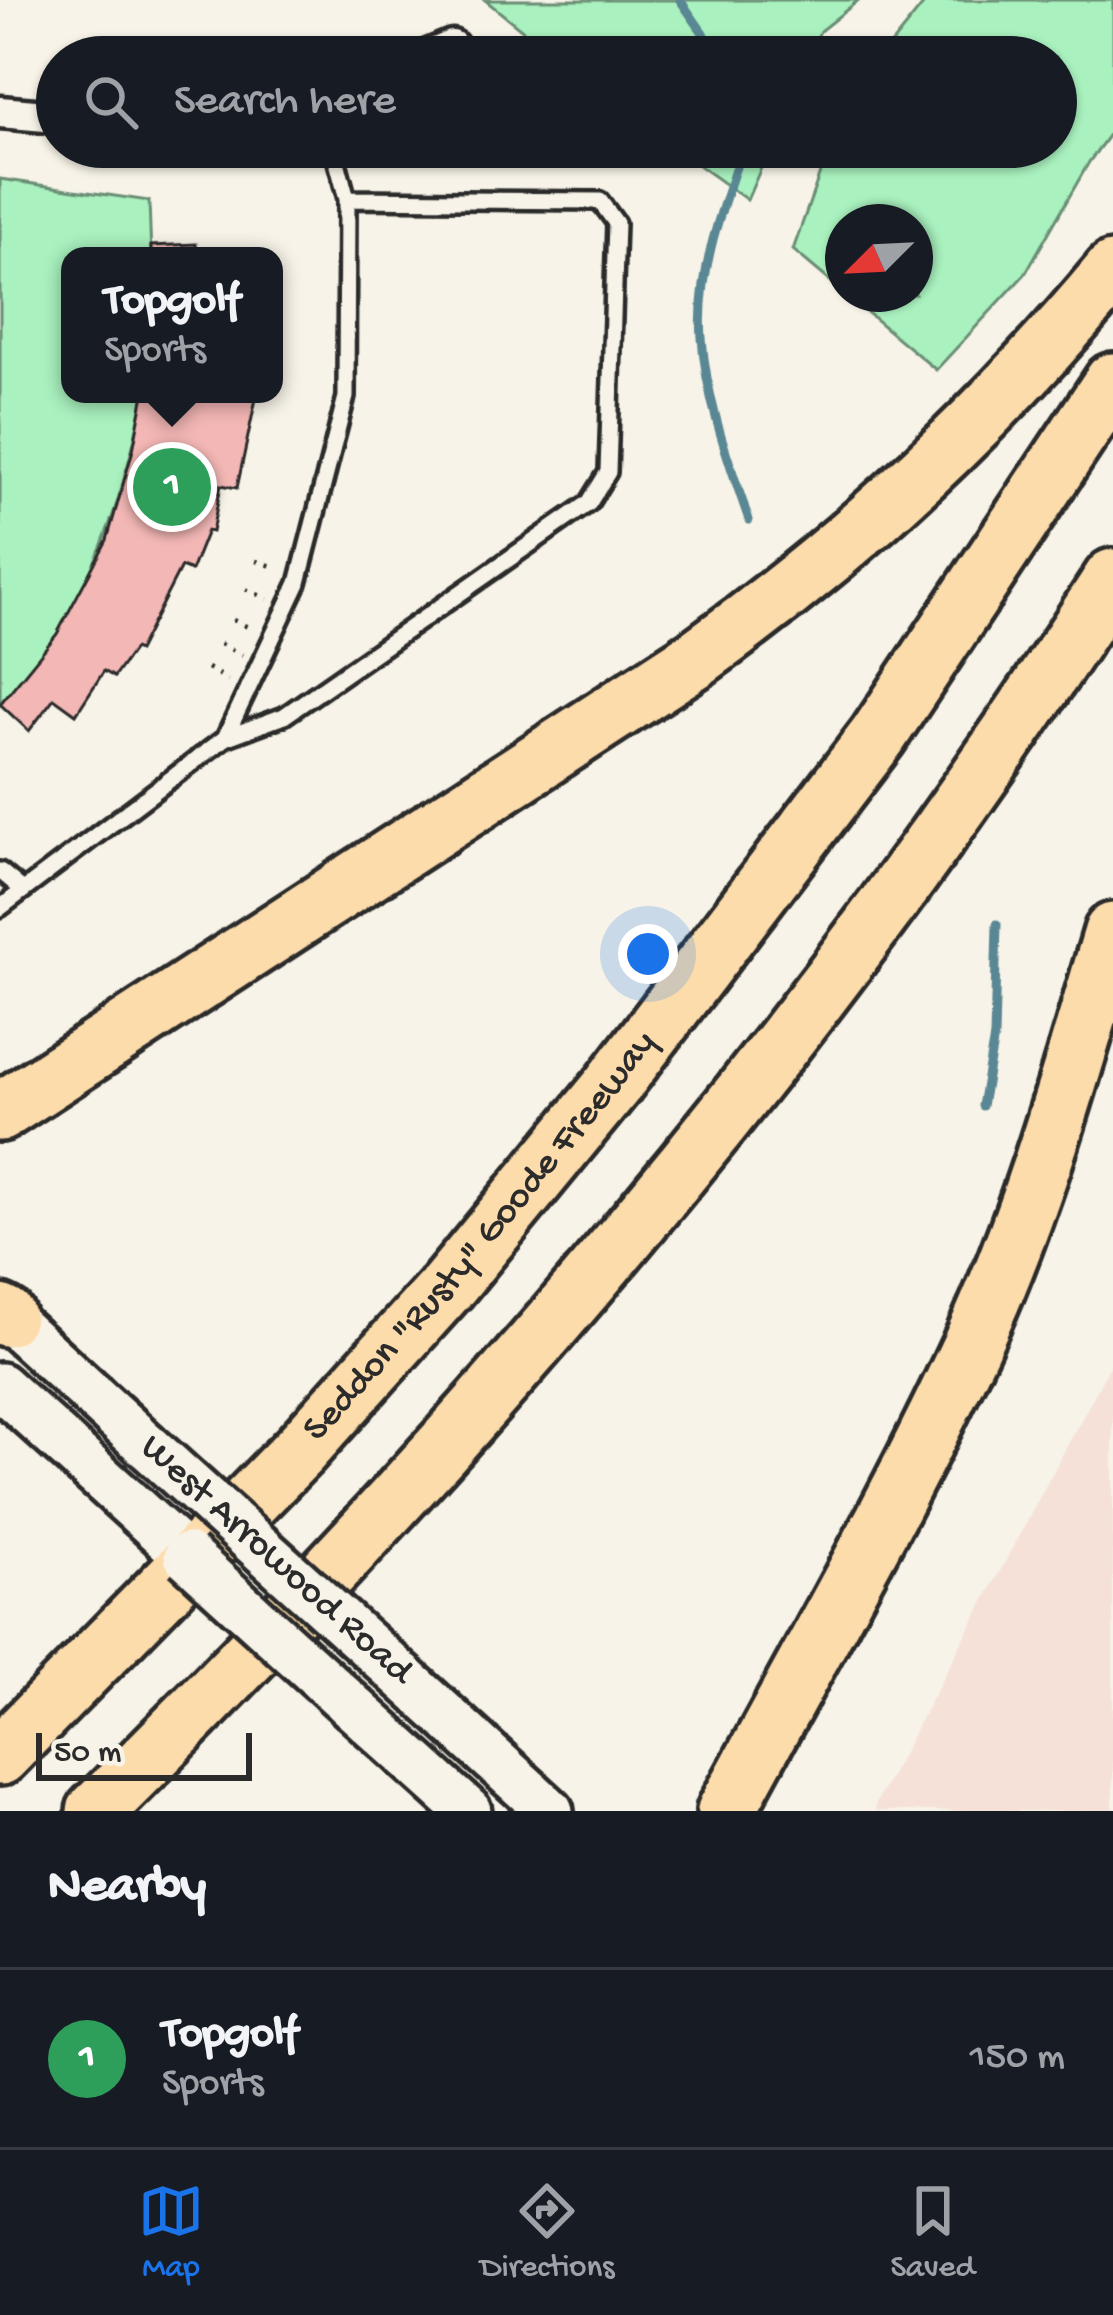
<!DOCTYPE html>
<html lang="en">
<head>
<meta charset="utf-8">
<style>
	:root { --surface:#171b24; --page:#242831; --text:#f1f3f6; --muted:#9ea1a6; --line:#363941; --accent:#1a73e8 }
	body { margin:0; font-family:"Gochi Hand",sans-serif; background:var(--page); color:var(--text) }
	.compass { position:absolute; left:825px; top:204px; width:108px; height:108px; border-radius:50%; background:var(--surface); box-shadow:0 3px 9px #0004; rotate:246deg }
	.scale { position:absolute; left:36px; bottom:30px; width:216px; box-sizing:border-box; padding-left:12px; border:6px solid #2b2b2b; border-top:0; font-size:33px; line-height:42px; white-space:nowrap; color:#2b2b2b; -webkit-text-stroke:9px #f7f3e8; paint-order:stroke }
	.you { position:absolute; left:648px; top:954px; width:42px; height:42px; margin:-30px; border:9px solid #fff; border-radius:50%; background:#1a73e8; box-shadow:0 0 0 18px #1a73e833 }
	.badge { display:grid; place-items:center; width:78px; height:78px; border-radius:50%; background:var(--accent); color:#fff; font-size:39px; font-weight:700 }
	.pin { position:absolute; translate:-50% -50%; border:6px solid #fff; box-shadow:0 3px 12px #0006 }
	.popup { position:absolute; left:61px; top:247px; width:222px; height:156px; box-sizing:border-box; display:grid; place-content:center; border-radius:24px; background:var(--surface); filter:drop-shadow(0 3px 9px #0005); font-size:39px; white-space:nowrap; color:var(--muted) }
	.popup b { font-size:45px; color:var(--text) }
	.popup::after { content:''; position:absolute; left:50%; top:100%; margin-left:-24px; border:24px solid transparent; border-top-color:var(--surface) }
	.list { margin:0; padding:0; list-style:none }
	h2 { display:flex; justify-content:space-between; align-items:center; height:156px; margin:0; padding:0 48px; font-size:51px }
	h2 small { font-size:39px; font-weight:400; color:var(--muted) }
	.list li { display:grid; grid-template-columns:78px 1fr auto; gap:36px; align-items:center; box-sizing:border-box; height:180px; padding:0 48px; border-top:3px solid var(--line) }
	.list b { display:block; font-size:45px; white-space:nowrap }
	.list p { margin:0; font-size:39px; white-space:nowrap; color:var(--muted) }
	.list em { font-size:39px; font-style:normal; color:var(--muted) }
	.icon { flex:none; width:66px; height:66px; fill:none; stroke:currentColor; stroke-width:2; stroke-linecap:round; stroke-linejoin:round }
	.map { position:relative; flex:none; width:1113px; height:1811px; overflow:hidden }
	.search { position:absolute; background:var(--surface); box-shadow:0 3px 9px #0004; left:36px; right:36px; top:36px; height:132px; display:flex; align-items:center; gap:30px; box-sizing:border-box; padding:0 42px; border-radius:66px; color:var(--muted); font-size:45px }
	.sheet { height:336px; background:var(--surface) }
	nav { display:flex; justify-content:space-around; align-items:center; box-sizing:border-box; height:168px; border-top:3px solid var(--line); background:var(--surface); font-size:33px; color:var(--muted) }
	nav a { display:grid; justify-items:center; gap:6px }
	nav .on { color:var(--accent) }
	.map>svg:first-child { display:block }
	.built { fill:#f6e1d9 }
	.green { fill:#a9f1be; stroke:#6a8e74; stroke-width:3 }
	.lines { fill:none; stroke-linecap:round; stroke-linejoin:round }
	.stream { stroke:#5a8794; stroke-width:9 }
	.building { fill:#f3b7b5; stroke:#2b2b2b; stroke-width:3 }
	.service-casing { stroke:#2b2b2b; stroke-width:24 }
	.minor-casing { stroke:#2b2b2b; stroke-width:39 }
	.secondary-casing { stroke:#2b2b2b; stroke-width:54 }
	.motorway-casing { stroke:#2b2b2b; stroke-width:66 }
	.path { stroke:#2b2b2b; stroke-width:4.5; stroke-dasharray:3 9; stroke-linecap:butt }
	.service { stroke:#f7f3e8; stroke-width:15 }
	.minor { stroke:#f7f3e8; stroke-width:30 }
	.secondary { stroke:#f7f3e8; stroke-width:45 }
	.motorway { stroke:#fddcac; stroke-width:57 }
	.secondary-bridge-casing { stroke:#2b2b2b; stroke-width:54; stroke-linecap:butt }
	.secondary-bridge { stroke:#f7f3e8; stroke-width:45 }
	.labels { text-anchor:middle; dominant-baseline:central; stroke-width:9; stroke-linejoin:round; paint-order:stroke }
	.street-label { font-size:39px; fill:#2b2b2b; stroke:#f7f3e8 }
</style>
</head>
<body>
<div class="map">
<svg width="1113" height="1811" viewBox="0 0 1113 1811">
	<rect width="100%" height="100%" fill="#f7f3e8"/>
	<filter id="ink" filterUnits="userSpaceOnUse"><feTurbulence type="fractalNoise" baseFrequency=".00833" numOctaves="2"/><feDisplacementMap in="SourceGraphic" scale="24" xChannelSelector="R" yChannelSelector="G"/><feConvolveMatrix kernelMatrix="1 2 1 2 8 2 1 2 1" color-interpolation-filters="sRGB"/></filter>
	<g filter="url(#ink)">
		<path class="built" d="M1113,1360V1811H876L875,1805Z"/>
		<path class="green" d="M485,0H859L820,31L809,57H556Z
			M927,0H1113V129L1089,162L1025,274L936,370L845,294H915V222H843V292L793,250L829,147H1056V57H881Z
			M673,147H770L747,200Z
			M0,179L149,201L151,256H70V394H144C128,479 104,557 59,631C43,657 19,680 0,704Z"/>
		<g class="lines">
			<path class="stream" d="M680,0L720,57
				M743,147C722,207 697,273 702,338C706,400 729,462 749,520
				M982,1106L994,1037L997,924"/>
		</g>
		<path class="building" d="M196,244L197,256H151V246Z
			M144,394H257L237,488L221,485L212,532L207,531L191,571L181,567L138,651L134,649L114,677L104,671L76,714L54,698L29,731L0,704L57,634L107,540L133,450Z"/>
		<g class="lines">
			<defs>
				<path id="service" d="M225,738L284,716L589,503L608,472L616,223L600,201L347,199
					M0,871L23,890
					M0,908L225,738L298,583L346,397L347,199L333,147"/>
				<path id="minor" d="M426,57L452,46
					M0,112L57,117"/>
				<path id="secondary" d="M0,1311L145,1444
					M0,1386L187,1556
					M392,1667L550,1811
					M354,1708L468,1811"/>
				<g id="motorway">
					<path d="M0,1112L697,658C852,547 991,418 1113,271"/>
					<path d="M0,1314L6,1317"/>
					<path id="s1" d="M0,1756L300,1450L447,1287L612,1086L878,736L1113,382"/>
					<path d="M96,1811C474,1437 825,1026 1113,578"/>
					<path d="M726,1811C812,1651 904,1493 979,1328C1036,1201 1073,1066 1113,932"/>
				</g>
			</defs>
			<use href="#service" class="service-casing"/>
			<use href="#minor" class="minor-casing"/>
			<use href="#secondary" class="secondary-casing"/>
			<use href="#motorway" class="motorway-casing"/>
			<path class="path" d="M129,157L130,147
				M256,561L279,568
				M246,589L268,599
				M233,620L250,628
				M220,644L242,655
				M207,668L228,680"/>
			<use href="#service" class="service"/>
			<use href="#minor" class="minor"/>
			<use href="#secondary" class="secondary"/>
			<use href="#motorway" class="motorway"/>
			<defs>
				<path id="secondary-bridge" d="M145,1444L392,1667
					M187,1556L354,1708"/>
			</defs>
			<use href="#secondary-bridge" class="secondary-bridge-casing"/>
			<use href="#secondary-bridge" class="secondary-bridge"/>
		</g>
	</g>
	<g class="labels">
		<g class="street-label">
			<text stroke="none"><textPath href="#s1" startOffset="708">Seddon "Rusty" Goode Freeway</textPath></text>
			<text transform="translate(275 1561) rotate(42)">West Arrowood Road</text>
		</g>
	</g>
</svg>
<svg class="compass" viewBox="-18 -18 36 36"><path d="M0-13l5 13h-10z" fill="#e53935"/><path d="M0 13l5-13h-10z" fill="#9ea1a6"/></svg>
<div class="scale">50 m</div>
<div class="you"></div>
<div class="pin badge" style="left:172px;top:487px;background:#2e9e5b">1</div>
<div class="popup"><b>Topgolf</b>Sports</div>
<div class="search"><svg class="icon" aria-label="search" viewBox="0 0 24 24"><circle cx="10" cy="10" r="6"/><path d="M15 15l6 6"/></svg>Search here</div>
</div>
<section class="sheet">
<h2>Nearby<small></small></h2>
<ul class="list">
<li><span class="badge" style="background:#2e9e5b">1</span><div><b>Topgolf</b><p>Sports</p></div><em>150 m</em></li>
</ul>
</section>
<nav>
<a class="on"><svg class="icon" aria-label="map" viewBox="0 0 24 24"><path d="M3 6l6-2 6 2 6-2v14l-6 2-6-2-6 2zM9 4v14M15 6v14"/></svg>Map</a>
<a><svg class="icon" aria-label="directions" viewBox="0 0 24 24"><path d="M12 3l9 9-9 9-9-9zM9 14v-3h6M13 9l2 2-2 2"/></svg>Directions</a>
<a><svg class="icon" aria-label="saved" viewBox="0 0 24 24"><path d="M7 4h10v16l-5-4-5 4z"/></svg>Saved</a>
</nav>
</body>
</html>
